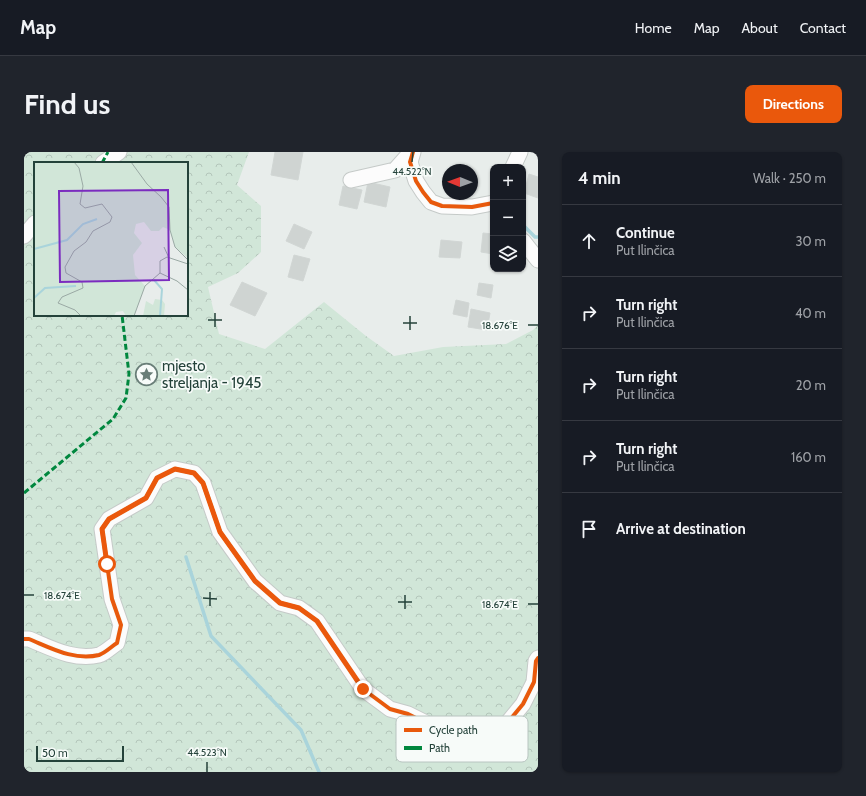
<!DOCTYPE html>
<html lang="en">
<head>
<meta charset="utf-8">
<style>
	:root { --surface:#171b24; --page:#20242c; --text:#f1f3f6; --muted:#9ea1a6; --line:#363941; --accent:#ea580c }
	body { margin:0; font-family:Cabin,sans-serif; background:var(--page); color:var(--text) }
	.controls { position:absolute; right:12px; top:12px; display:grid; overflow:hidden; border-radius:8px; box-shadow:0 1px 3px #0004 }
	.controls button { width:36px; height:36px; display:grid; place-items:center; padding:0; border:0; border-bottom:1px solid var(--line); background:var(--surface); color:var(--text); font:20px sans-serif }
	.compass { position:absolute; left:418px; top:12px; width:36px; height:36px; border-radius:50%; background:var(--surface); box-shadow:0 1px 3px #0004; rotate:271deg }
	.scale { position:absolute; left:12px; bottom:10px; width:88px; box-sizing:border-box; padding-left:4px; border:2px solid #24423a; border-top:0; font-size:11px; line-height:14px; white-space:nowrap; color:#24423a; -webkit-text-stroke:3px #f7fbf9; paint-order:stroke }
	.stop { position:absolute; width:12px; height:12px; margin:-9px; border:3px solid #ea580c; border-radius:50%; background:#fff }
	.stop.end { background:#ea580c; border-color:#fff; box-shadow:0 1px 4px #0008 }
	.list { margin:0; padding:0; list-style:none }
	h2 { display:flex; justify-content:space-between; align-items:center; height:52px; margin:0; padding:0 16px; font-size:17px }
	h2 small { font-size:13px; font-weight:400; color:var(--muted) }
	.list li { display:grid; grid-template-columns:26px 1fr auto; gap:12px; align-items:center; box-sizing:border-box; height:72px; padding:0 16px; border-top:1px solid var(--line) }
	.list b { display:block; font-size:15px; white-space:nowrap }
	.list p { margin:0; font-size:13px; white-space:nowrap; color:var(--muted) }
	.list em { font-size:13px; font-style:normal; color:var(--muted) }
	.icon { flex:none; width:22px; height:22px; fill:none; stroke:currentColor; stroke-width:2; stroke-linecap:round; stroke-linejoin:round }
	.map { position:relative; flex:none; width:514px; height:620px; overflow:hidden; border-radius:8px }
	header { display:flex; align-items:center; gap:24px; box-sizing:border-box; height:56px; padding:0 20px; background:var(--surface); border-bottom:1px solid var(--line) }
	header strong { font-size:19px }
	nav { display:flex; gap:22px; margin-inline-start:auto; font-size:14px }
	.intro { display:flex; align-items:center; justify-content:space-between; box-sizing:border-box; height:96px; padding:0 24px }
	h1 { margin:0; font-size:28px }
	.button { padding:10px 18px; border-radius:8px; background:var(--accent); color:#fff; font-size:14px; font-weight:700 }
	main { display:flex; gap:24px; padding:0 24px }
	aside { flex:1; background:var(--surface); border-radius:8px; box-shadow:0 1px 3px #0004 }
	.map>svg:first-child { display:block }
	.forest { fill:url(#forest-crowns); fill-rule:evenodd }
	.lines { fill:none; stroke-linecap:round; stroke-linejoin:round }
	.stream { stroke:#a9d4db; stroke-width:3.5 }
	.building { fill:#cfd4d2; stroke:#d1d6d4 }
	.minor-casing { stroke:#c5cac8; stroke-width:17 }
	.minor { stroke:#fcfcfc; stroke-width:15 }
	.quiet { stroke:#00873e; stroke-width:3; stroke-dasharray:6 3; stroke-linecap:butt }
	.cycleway-casing { stroke:#f7fbf9; stroke-width:6 }
	.cycleway { stroke:#e8590c; stroke-width:4 }
	.route { stroke:#ea580c; stroke-width:5 }
	.ticks { fill:none; stroke:#24423a; stroke-width:1.5 }
	.labels { text-anchor:middle; dominant-baseline:central; stroke-width:3.5; stroke-linejoin:round; paint-order:stroke }
	.poi-label { font-size:15px; fill:#24423a; stroke:#f7fbf9; text-anchor:start }
	.inset-river { fill:none; stroke:#a9d4db; stroke-width:2 }
	.inset-road { fill:none; stroke:#9aa9a4; stroke-width:1 }
	.view { fill:#7b2cbf; fill-opacity:0.15; stroke:#7b2cbf; stroke-width:2 }
	.inset-edge { fill:none; stroke:#24423a; stroke-width:2 }
	.key { fill:#f7fbf9; stroke:#b8c4c0; stroke-width:1 }
	.key-label { font-size:11px; fill:#24423a }
	.ticks-label { font-size:10px; text-anchor:middle; fill:#24423a; stroke:#f7fbf9; stroke-width:3.5; stroke-linejoin:round; paint-order:stroke }
</style>
</head>
<body>
<header>
<strong>Map</strong>
<nav><a>Home</a><a>Map</a><a>About</a><a>Contact</a></nav>
</header>
<div class="intro"><h1>Find us</h1><a class="button">Directions</a></div>
<main>
<div class="map">
<svg width="514" height="620" viewBox="0 0 514 620">
	<defs>
		<pattern id="forest-crowns" width="20" height="18" patternUnits="userSpaceOnUse"><rect width="20" height="18" fill="#d1e6d8"/><path d="M2 6a3 3 0 1 1 6 0M12 15a3 3 0 1 1 6 0" fill="none" stroke="#b3c6ba"/></pattern>
	</defs>
	<rect width="100%" height="100%" fill="#e8edeb"/>
	<path class="forest" d="M0,0H225L213,33L237,54V100L214,121L184,135L195,182L241,197L300,150L342,184L370,204L419,195L482,192L509,178L514,173V620H0ZM11,11H163V163H11Z"/>
	<g class="lines">
		<path class="stream" d="M499,73L511,85H514
			M162,405L187,484L277,578L295,620"/>
	</g>
	<path class="building" d="M251,0H279L274,28L247,23Z
		M505,22L514,25V46L500,41Z
		M344,30L366,35L362,55L340,50Z
		M319,34L338,38L333,57L315,53Z
		M270,72L288,80L280,97L262,89Z
		M459,81L469,82V102L457,100Z
		M417,88L438,90L436,106L415,105Z
		M270,103L286,107L279,129L264,125Z
		M218,130L243,141L231,164L206,153Z
		M455,131L469,133L467,146L453,143Z
		M432,148L445,151L443,165L429,162Z
		M447,157L466,161L463,178L444,175Z"/>
	<g class="lines">
		<defs>
			<path id="minor" d="M389,0L386,10L392,29L399,40L407,50L418,54L448,55L469,51
				M79,11L95,0
				M489,15L496,0
				M327,28L371,18L387,0
				M0,84L11,71
				M499,89L514,108
				M0,487H5C27,496 50,509 75,503C81,501 88,494 93,491L97,473L88,447L78,377L85,367L122,346L133,326L151,317L170,321L179,331L196,380L231,429L256,451L275,456L293,469L339,537L366,557L384,562L406,573L431,590H450L467,585L485,569L499,552L510,530L512,509L514,506"/>
		</defs>
		<use href="#minor" class="minor-casing"/>
		<use href="#minor" class="minor"/>
		<path class="quiet" d="M78,11L84,0
			M0,341L89,267L102,246L105,222L98,163"/>
		<defs>
			<path id="cycleway" d="M389,0L386,10L392,29L399,40L407,50L418,54L448,55L469,51
				M0,487H5C27,496 50,509 75,503C81,501 88,494 93,491L97,473L88,447L78,377L85,367L122,346L133,326L151,317L170,321L179,331L196,380L231,429L256,451L275,456L293,469L339,537L366,557L384,562L406,573L431,590H450L467,585L485,569L499,552L510,530L512,509L514,506"/>
		</defs>
		<use href="#cycleway" class="cycleway-casing"/>
		<use href="#cycleway" class="cycleway"/>
	</g>
	<g class="lines">
		<path class="route" d="M83,412L78,377L85,367L122,346L133,326L151,317L170,321L179,331L196,380L231,429L256,451L275,456L293,469L339,537"/>
	</g>
	<path class="ticks" d="M388,10L389,0M184,168H198M379,171H393M504,173H514M191,175V161M386,178V164M0,443H10M179,446L193,447M374,450H388M504,452H514M186,454V440M381,457V443M183,620V610"/>
	<defs>
		<symbol id="sight-ring" viewBox="-11 -11 22 22"><circle r="9.5" fill="#f7fbf9" stroke="#697e78" stroke-width="1.5"/><path d="M0-6L1.8-2.2L6-1.7L2.9 1.2L3.7 5.4L0 3.3L-3.7 5.4L-2.9 1.2L-6-1.7L-1.8-2.2Z" fill="#697e78"/></symbol>
	</defs>
	<g fill-rule="evenodd">
		<use href="#sight-ring" x="110" y="210" width="25" height="25"/>
	</g>
	<g class="labels">
		<g class="poi-label">
			<text x="138" y="214">mjesto<tspan x="138" dy="17">streljanja - 1945</tspan></text>
		</g>
	</g>
	<g transform="translate(10 10)">
		<rect width="154" height="154" fill="#e8edeb"/>
		<path d="M0,0H154V96L141,85L136,68L129,65L125,69H117L110,60L102,62L100,71L108,81L99,93L101,113L111,124L100,154H92L89,149L82,150L80,154H0ZM121,137L128,138L131,142L130,154H109L112,139L119,143Z" fill="#d1e6d8"/>
		<path class="inset-river" d="M0,87L33,78L49,62L63,57M120,118L128,127L126,154M0,136L11,126L42,124"/>
		<path class="inset-road" d="M40,0L45,6L49,24L46,42L51,46L68,42L78,55L76,60L59,69L52,80L40,89L31,105L32,111L48,120L49,126L28,135L24,141L41,148L47,154M97,0L113,22L127,35L135,45L136,68L141,85L154,98M130,85L135,96M126,111L143,119L154,128M100,154L111,124L126,111V99L133,95L154,102"/>
		<path class="view" d="M134,28L135,118L26,120L25,29Z"/>
		<rect width="154" height="154" class="inset-edge"/>
	</g>
	<rect x="372" y="564" width="132" height="46" rx="6" class="key"/>
	<rect x="380" y="576" width="18" height="4" fill="#e8590c"/>
	<rect x="380" y="594" width="18" height="4" fill="#00873e"/>
	<g class="key-label">
		<text x="405" y="582">Cycle path</text>
		<text x="405" y="600">Path</text>
	</g>
	<g class="ticks-label">
		<text x="388" y="23">44.522°N</text>
		<text x="476" y="177">18.676°E</text>
		<text x="38" y="447">18.674°E</text>
		<text x="476" y="456">18.674°E</text>
		<text x="183" y="604">44.523°N</text>
	</g>
</svg>
<div class="controls">
<button>+</button>
<button>−</button>
<button><svg class="icon" aria-label="layers" viewBox="0 0 24 24"><path d="M12 4l9 5-9 5-9-5zM3 14l9 5 9-5"/></svg></button>
</div>
<svg class="compass" viewBox="-18 -18 36 36"><path d="M0-13l5 13h-10z" fill="#e53935"/><path d="M0 13l5-13h-10z" fill="#9ea1a6"/></svg>
<div class="scale">50 m</div>
<div class="stop" style="left:83px;top:412px"></div>
<div class="stop end" style="left:339px;top:537px"></div>
</div>
<aside>
<h2>4 min<small>Walk · 250 m</small></h2>
<ul class="list">
<li><svg class="icon" aria-label="ahead" viewBox="0 0 24 24"><path d="M12 20V5M6 11l6-6 6 6"/></svg><div><b>Continue</b><p>Put Ilinčica</p></div><em>30 m</em></li>
<li><svg class="icon" aria-label="right" viewBox="0 0 24 24"><path d="M7 20v-9h11M14 6l5 5-5 5"/></svg><div><b>Turn right</b><p>Put Ilinčica</p></div><em>40 m</em></li>
<li><svg class="icon" aria-label="right" viewBox="0 0 24 24"><path d="M7 20v-9h11M14 6l5 5-5 5"/></svg><div><b>Turn right</b><p>Put Ilinčica</p></div><em>20 m</em></li>
<li><svg class="icon" aria-label="right" viewBox="0 0 24 24"><path d="M7 20v-9h11M14 6l5 5-5 5"/></svg><div><b>Turn right</b><p>Put Ilinčica</p></div><em>160 m</em></li>
<li><svg class="icon" aria-label="arrive" viewBox="0 0 24 24"><path d="M6 21V4h12l-3 4 3 4H6"/></svg><div><b>Arrive at destination</b></div></li>
</ul>
</aside>
</main>
</body>
</html>
